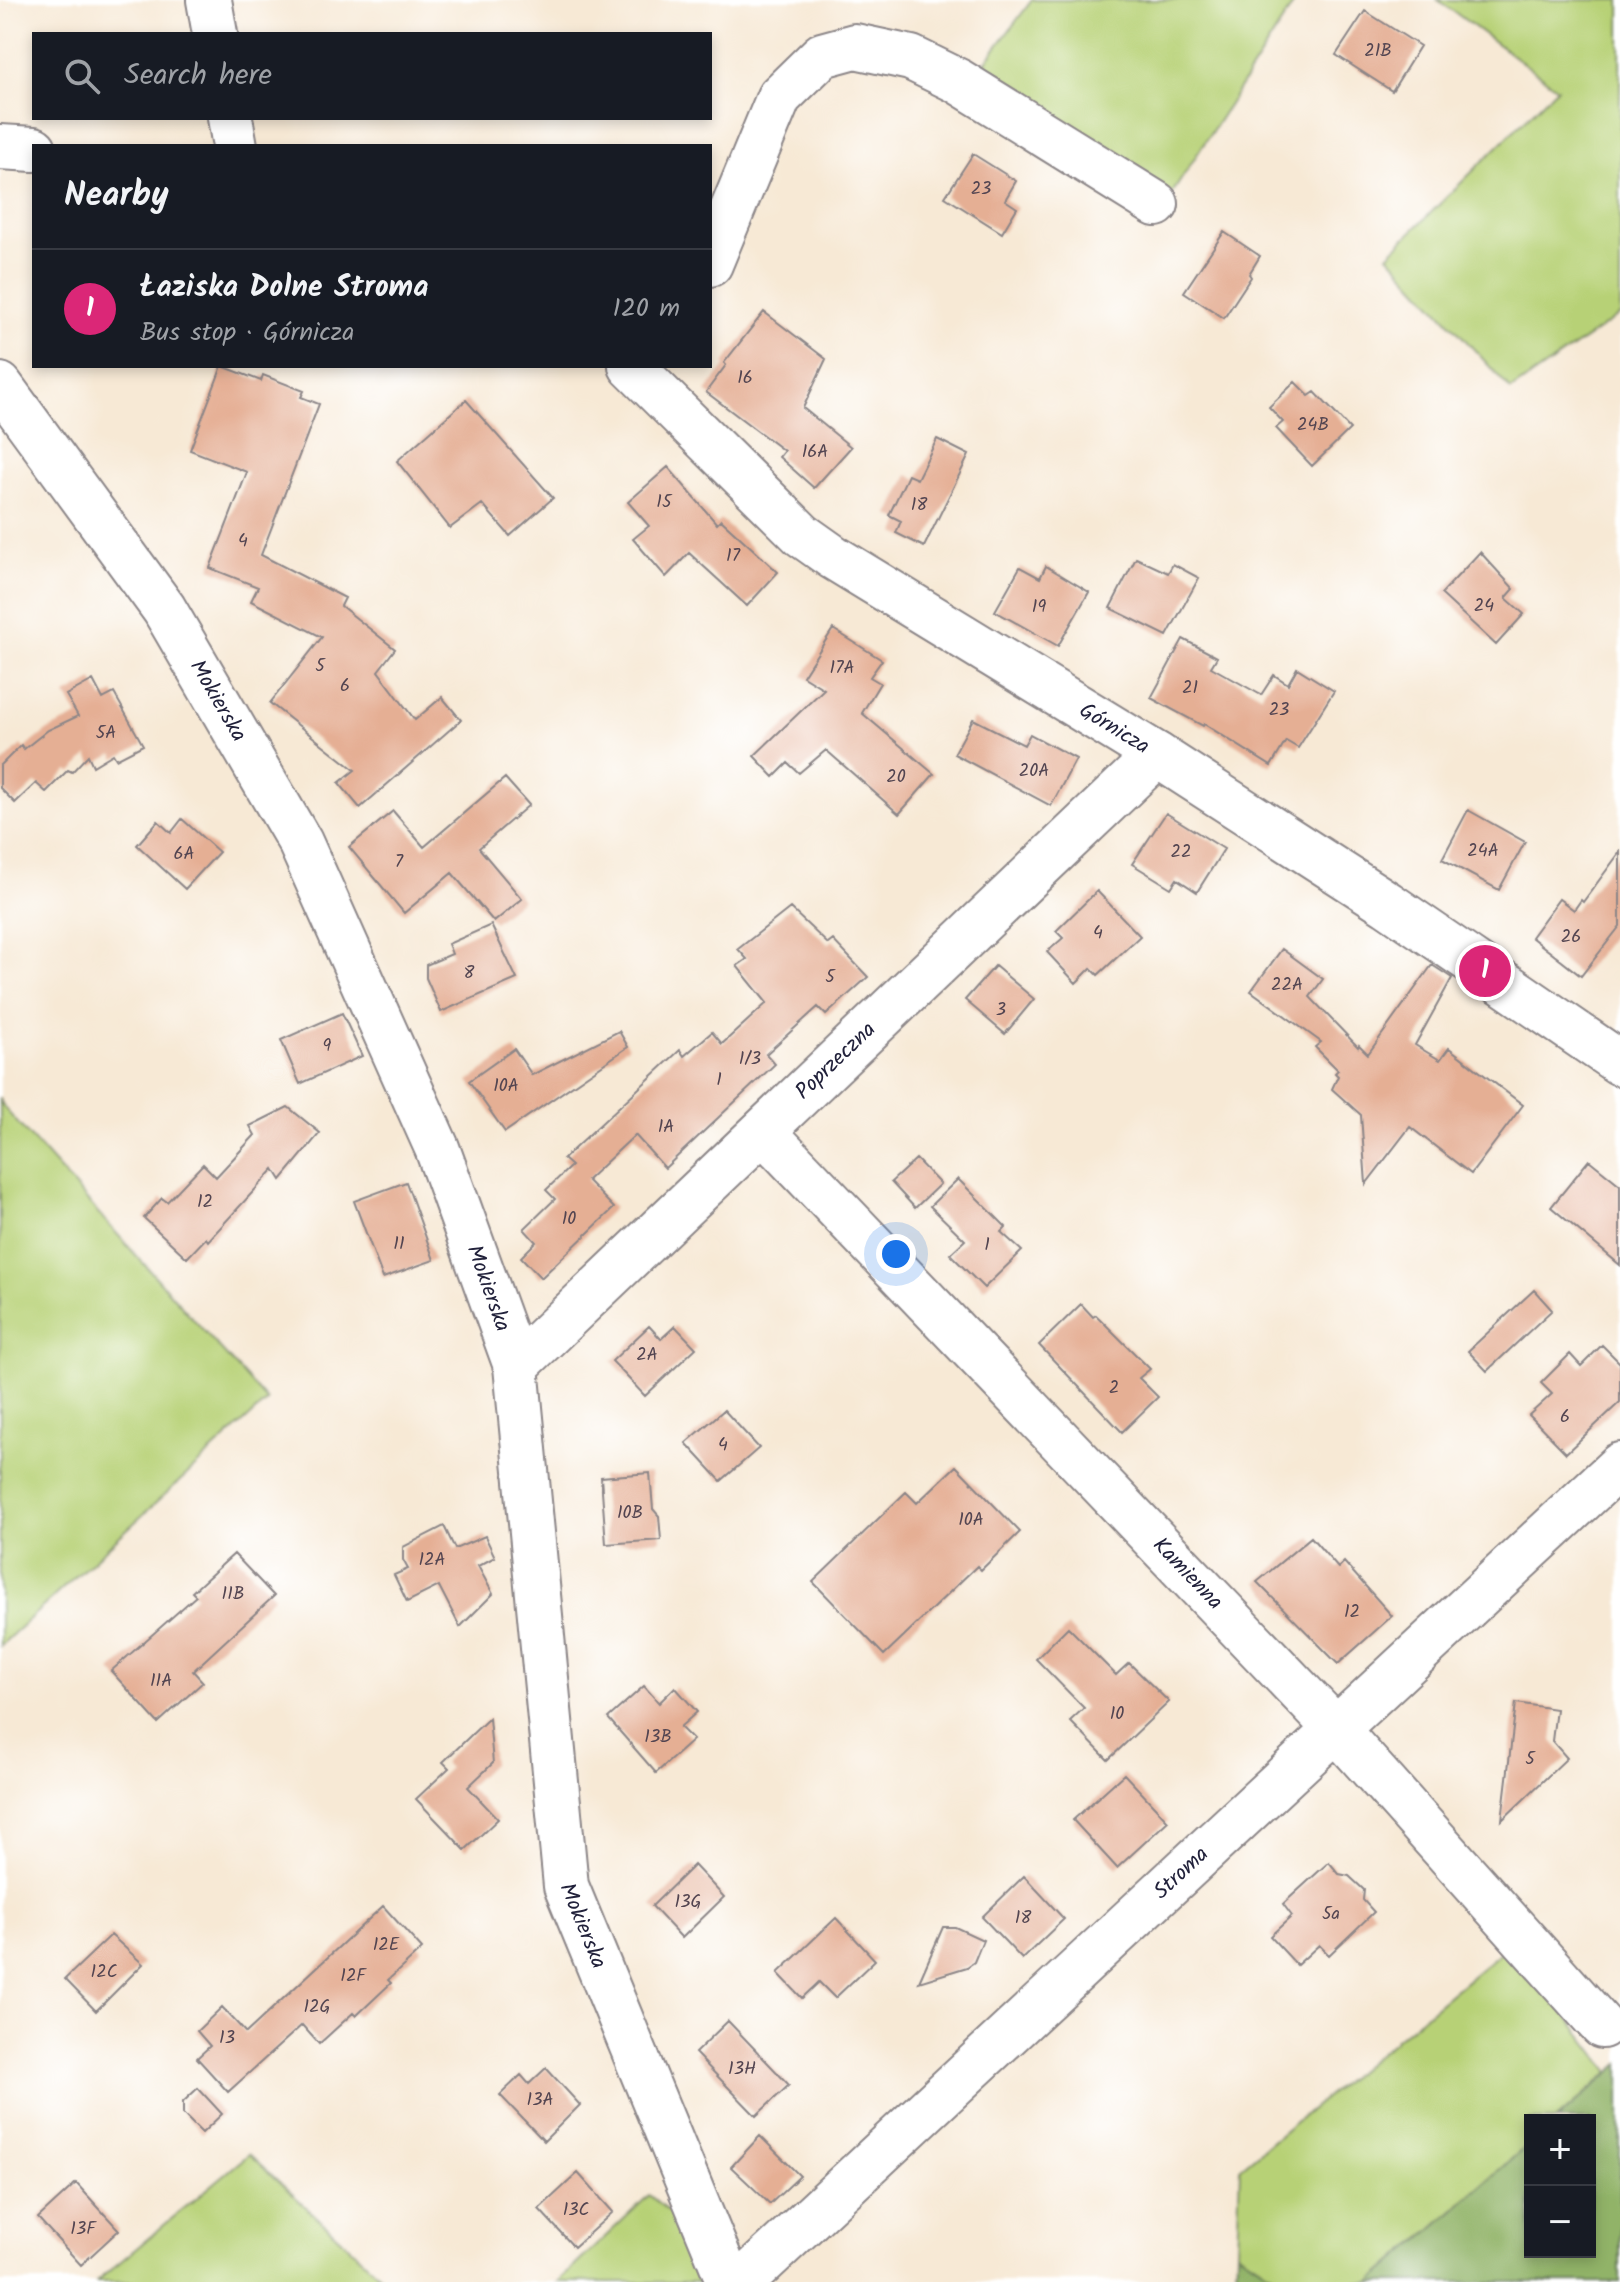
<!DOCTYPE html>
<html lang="en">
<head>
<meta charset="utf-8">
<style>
	:root { --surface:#171b24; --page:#242831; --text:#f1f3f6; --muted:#9ea1a6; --line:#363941; --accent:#db2777 }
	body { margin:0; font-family:Kalam,sans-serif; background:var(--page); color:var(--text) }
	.controls { position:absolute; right:24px; bottom:24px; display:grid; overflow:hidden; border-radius:0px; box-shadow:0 4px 12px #0003 }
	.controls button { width:72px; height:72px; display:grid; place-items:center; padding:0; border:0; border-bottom:2px solid var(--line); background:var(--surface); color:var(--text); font:40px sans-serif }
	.you { position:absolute; left:896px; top:1254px; width:28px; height:28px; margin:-20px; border:6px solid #fff; border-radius:50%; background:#1a73e8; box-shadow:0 0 0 12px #1a73e833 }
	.badge { display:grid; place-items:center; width:52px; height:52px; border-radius:50%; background:var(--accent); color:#fff; font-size:26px; font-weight:700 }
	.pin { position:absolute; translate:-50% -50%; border:4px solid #fff; box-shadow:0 2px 8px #0006 }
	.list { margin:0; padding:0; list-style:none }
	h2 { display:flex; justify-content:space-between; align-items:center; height:104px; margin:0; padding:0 32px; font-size:34px }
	h2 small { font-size:26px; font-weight:400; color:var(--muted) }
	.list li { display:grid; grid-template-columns:52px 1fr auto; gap:24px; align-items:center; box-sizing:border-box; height:120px; padding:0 32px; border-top:2px solid var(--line) }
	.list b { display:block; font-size:30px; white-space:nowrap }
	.list p { margin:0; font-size:26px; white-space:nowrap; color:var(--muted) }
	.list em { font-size:26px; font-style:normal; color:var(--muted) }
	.icon { flex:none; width:44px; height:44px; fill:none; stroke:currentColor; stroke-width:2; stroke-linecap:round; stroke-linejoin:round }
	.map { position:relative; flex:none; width:1620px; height:2282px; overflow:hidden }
	.search { position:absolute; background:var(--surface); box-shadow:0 4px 12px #0003; left:32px; top:32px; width:680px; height:88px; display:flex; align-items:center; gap:20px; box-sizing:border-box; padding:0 28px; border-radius:0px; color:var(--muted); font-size:30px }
	.panel { position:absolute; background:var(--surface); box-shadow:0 4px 12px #0003; left:32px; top:144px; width:680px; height:224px; border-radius:0px }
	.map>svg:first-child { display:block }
	.green { fill:#b7d176; stroke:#6c7a58; stroke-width:2 }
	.forest { fill:#91b367; stroke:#5a6a51; stroke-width:2 }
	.building { fill:#e5af94 }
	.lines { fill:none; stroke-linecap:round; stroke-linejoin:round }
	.minor-casing { stroke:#8c8688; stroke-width:48 }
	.minor { stroke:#fff; stroke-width:44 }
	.labels { text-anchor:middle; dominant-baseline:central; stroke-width:6; stroke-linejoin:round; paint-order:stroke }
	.number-label { font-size:18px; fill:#534551 }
	.street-label { font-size:22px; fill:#22223b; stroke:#fff }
</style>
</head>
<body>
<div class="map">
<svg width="1620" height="2282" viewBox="0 0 1620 2282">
	<rect width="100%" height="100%" fill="#fff"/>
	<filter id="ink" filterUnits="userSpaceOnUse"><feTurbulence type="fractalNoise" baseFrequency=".0125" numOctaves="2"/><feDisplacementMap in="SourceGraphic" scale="16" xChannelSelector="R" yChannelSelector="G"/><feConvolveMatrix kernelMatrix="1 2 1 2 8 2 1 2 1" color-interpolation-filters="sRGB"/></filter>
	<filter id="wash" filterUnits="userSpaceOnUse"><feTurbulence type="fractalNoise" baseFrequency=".006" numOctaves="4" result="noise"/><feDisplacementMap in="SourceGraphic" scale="32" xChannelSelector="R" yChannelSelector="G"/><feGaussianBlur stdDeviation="1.8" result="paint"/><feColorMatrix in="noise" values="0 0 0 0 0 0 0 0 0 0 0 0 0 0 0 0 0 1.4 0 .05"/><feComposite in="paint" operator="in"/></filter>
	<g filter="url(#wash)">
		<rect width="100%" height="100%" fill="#f7e9d5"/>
		<path class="green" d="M1032,0H1296L1159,214L961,95Z
			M1438,0H1620V315L1511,390L1388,255L1557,88Z
			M0,1100L5,1109L267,1401L0,1646Z
			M1512,1943L1610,2072L1556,2120H1530V2143L1371,2282H1284L1237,2251L1240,2168Z
			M249,2154L387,2282H96Z
			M649,2195L753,2282H558Z"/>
		<path class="forest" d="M1620,2064V2282H1371L1530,2143V2252H1590V2120H1556Z
			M1237,2251L1284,2282H1236Z"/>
		<g id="blocks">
			<path class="building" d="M1365,11L1420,46L1392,91L1336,55Z
				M973,154L1016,181L1005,200L1017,208L1002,233L945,197Z
				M1224,232L1260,256L1249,274L1251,277L1224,318L1184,292Z
				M764,312L826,359L803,408L851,447L814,488L779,457L784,451L706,392L726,365L724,363Z
				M222,366L261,381L263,375L304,391L301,397L319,404L261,555L345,598L341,606L395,649L378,671L415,720L442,697L461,720L360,808L339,783L355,770L270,703L322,637L251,601L258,587L210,568L247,472L190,450Z
				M1295,382L1309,396L1315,392L1350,429L1312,466L1276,428L1283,422L1269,407Z
				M466,400L553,498L510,536L482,504L450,528L397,461Z
				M937,439L969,455L924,547L896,533L901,521L889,515L908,475L917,479Z
				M668,467L717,524L721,520L778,572L747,606L689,553L666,577L633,539L649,526L628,502Z
				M1480,552L1514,589L1506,598L1524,614L1496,645L1441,594Z
				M1136,558L1168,573L1173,564L1199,578L1167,636L1110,608Z
				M1046,566L1089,592L1058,646L995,611L1020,567L1040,578Z
				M833,629L882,660L870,677L880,683L862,713L934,774L899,814L826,750L799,773L788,763L774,777L754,756L824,689L803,676Z
				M1183,639L1217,657L1211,667L1261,695L1274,675L1288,684L1297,668L1334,691L1298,748L1286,741L1271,766L1204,724L1203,726L1151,698Z
				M93,680L103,699L114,693L143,745L116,759L113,754L93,766L88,755L72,772L68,770L46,792L36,783L15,803L0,788V766L21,745L24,749L48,730L78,716L66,695Z
				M973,719L1024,745L1030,734L1076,759L1051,806L954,754Z
				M505,778L529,805L479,848L522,899L494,922L452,873L404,913L349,847L393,811L424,847Z
				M1468,810L1525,842L1499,890L1442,859Z
				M1166,813L1224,849L1197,892L1177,879L1171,888L1132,864Z
				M182,819L219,852L185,889L137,845L158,821L171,833Z
				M1620,852V926L1581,976L1531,937L1559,899L1574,910L1581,900L1583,902Z
				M1097,891L1140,936L1098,975L1091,968L1076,983L1047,952L1063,938L1056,931Z
				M790,908L828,944L833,940L868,977L826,1015L818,1007L766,1054L775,1064L665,1168L635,1135L587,1180L614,1208L541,1278L521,1257L536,1242L524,1229L555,1199L546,1190L571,1166L563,1159L680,1050L684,1056L712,1032L722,1044L767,1003L737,966L747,959L738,949Z
				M491,925L517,979L441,1012L426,978V965L452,954L448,944Z
				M1282,949L1323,979L1310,997L1358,1047L1359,1045L1368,1054L1432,965L1452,978L1415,1045L1440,1060L1449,1048L1523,1105L1471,1174L1410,1127L1366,1184L1361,1115L1332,1089L1338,1076L1335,1073L1338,1070L1315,1047L1321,1042L1251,991Z
				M995,966L1034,999L1005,1034L965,1000Z
				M342,1013L362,1056L300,1084L281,1040Z
				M619,1031L628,1047L505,1132L469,1081L514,1049L532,1075Z
				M288,1107L320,1133L281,1180L274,1169L208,1241L206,1238L187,1258L144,1218L162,1198L167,1202L203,1164L216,1177L255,1135L250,1126Z
				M916,1159L940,1184L915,1208L891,1182Z
				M1589,1160L1620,1185V1265L1551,1207Z
				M958,1179L1006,1227L1001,1232L1022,1251L984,1288L950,1254L965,1240L930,1206Z
				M406,1182L434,1260L383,1278L354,1201Z
				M1534,1290L1552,1310L1487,1371L1468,1351Z
				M1081,1304L1093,1317L1096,1315L1150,1369L1139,1378L1158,1397L1122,1432L1039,1345Z
				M649,1326L661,1339L675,1326L696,1348L645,1396L612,1361Z
				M1602,1345L1620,1363V1402L1566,1453L1529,1415L1552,1394L1541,1383L1570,1354L1581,1366Z
				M724,1410L759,1448L721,1481L686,1443Z
				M956,1466L1020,1532L981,1570L977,1566L884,1655L813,1582L906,1492L917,1503Z
				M650,1473L653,1509L659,1516L661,1540L606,1544L601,1477Z
				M444,1526L455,1549L485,1536L495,1557L478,1566L493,1594L460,1627L439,1586L407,1602L394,1575L408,1569L403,1560V1547Z
				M1311,1537L1338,1568L1344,1562L1392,1616L1338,1664L1257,1582Z
				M234,1554L274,1596L193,1671L203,1682L158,1723L111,1671L196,1596L192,1592Z
				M1068,1627L1116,1675L1129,1663L1169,1702L1108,1760L1070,1721L1084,1708L1036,1659Z
				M644,1686L659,1703L675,1687L697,1712L680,1727L693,1740L656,1773L608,1718Z
				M1516,1703L1556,1709L1552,1741L1567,1758L1502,1820Z
				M489,1718L493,1763L468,1787L498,1819L465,1850L416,1799L449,1768L443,1762Z
				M1124,1774L1168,1821L1117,1868L1073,1820Z
				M1329,1862L1339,1874L1349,1876L1364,1890L1363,1900L1374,1912L1329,1955L1319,1945L1297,1965L1270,1936L1292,1916L1283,1904Z
				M694,1865L724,1897L682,1938L652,1906Z
				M1024,1876L1064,1919L1022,1959L982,1917Z
				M383,1906L422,1949L388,1980L391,1983L356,2016L353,2013L319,2044L302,2025L228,2092L197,2058L210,2046L197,2031L222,2007L246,2033Z
				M836,1918L875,1960L835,1998L819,1982L802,1998L778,1973Z
				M943,1927H955L983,1940L974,1962L967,1967L919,1982Z
				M111,1935L143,1964L96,2011L65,1979Z
				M728,2021L789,2085L756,2116L695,2053Z
				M546,2068L580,2105L544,2141L500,2095L521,2075L529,2084Z
				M198,2088L222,2114L202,2133L183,2114V2102Z
				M760,2136L800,2176L770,2204L731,2167Z
				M578,2173L613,2212L574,2247L539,2209Z
				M76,2183L119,2230L81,2265L38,2218Z"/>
		</g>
	</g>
	<g filter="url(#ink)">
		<use href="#blocks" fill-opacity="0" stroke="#8c8688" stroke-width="2"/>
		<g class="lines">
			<defs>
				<g id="minor">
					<path d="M209,0L215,34"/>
					<path d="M230,118L235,146"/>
					<path d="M0,147L34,149"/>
					<path d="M710,264L779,97L822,55L855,46L911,58L958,81L1156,204"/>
					<path id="s1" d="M631,366L802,535L833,557L1157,755L1388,904L1620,1063"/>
					<path id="s2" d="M0,385L164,609L300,842L437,1148L516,1366L566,1886L729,2282"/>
					<path id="s3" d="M764,1132L1336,1729L1602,2026"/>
					<path id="s4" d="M516,1366L1157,755"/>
					<path id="s5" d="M742,2282L1620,1465"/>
				</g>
			</defs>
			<use href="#minor" class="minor-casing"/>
			<use href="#minor" class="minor"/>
		</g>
	</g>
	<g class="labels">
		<g class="number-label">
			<text x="1378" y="51">21B</text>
			<text x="981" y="189">23</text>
			<text x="745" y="378">16</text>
			<text x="1313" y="425">24B</text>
			<text x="815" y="452">16A</text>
			<text x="664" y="502">15</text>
			<text x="919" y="505">18</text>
			<text x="243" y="541">4</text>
			<text x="733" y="556">17</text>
			<text x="1484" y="606">24</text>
			<text x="1039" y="607">19</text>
			<text x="320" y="666">5</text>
			<text x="842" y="668">17A</text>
			<text x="345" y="686">6</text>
			<text x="1190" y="688">21</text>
			<text x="1279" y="710">23</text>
			<text x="106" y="733">5A</text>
			<text x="1034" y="771">20A</text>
			<text x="896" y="777">20</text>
			<text x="1483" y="851">24A</text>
			<text x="1181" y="852">22</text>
			<text x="184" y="854">6A</text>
			<text x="399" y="862">7</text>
			<text x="1098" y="933">4</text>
			<text x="1571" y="937">26</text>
			<text x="469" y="973">8</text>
			<text x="830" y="977">5</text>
			<text x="1287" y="985">22A</text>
			<text x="1001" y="1010">3</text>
			<text x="327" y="1046">9</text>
			<text x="750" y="1059">1/3</text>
			<text x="719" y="1080">1</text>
			<text x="506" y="1086">10A</text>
			<text x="666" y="1127">1A</text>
			<text x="205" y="1202">12</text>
			<text x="569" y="1219">10</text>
			<text x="399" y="1244">11</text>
			<text x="987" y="1245">1</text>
			<text x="647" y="1355">2A</text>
			<text x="1114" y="1388">2</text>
			<text x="1565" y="1417">6</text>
			<text x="723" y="1445">4</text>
			<text x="630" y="1513">10B</text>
			<text x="971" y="1520">10A</text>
			<text x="432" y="1560">12A</text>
			<text x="233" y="1594">11B</text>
			<text x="1352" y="1612">12</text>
			<text x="161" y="1681">11A</text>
			<text x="1117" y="1714">10</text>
			<text x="658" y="1737">13B</text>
			<text x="1530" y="1759">5</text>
			<text x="688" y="1902">13G</text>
			<text x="1331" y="1914">5a</text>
			<text x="1023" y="1918">18</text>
			<text x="386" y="1945">12E</text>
			<text x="104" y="1972">12C</text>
			<text x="353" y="1976">12F</text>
			<text x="317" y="2007">12G</text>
			<text x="227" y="2038">13</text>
			<text x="742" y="2069">13H</text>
			<text x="540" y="2100">13A</text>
			<text x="576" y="2210">13C</text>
			<text x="83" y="2229">13F</text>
		</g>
		<g class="street-label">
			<text stroke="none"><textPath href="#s2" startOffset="384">Mokierska</textPath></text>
			<text stroke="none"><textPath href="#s1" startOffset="608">Górnicza</textPath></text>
			<text stroke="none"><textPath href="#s4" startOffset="442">Poprzeczna</textPath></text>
			<text stroke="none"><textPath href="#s2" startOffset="1032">Mokierska</textPath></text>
			<text stroke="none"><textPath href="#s3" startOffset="612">Kamienna</textPath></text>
			<text stroke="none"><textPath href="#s5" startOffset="600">Stroma</textPath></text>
			<text stroke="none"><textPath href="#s2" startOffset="1680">Mokierska</textPath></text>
		</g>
	</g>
</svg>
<div class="controls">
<button>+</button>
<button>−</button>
</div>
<div class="you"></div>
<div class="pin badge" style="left:1485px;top:971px">1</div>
<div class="search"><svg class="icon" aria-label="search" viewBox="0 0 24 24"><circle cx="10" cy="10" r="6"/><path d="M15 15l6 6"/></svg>Search here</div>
<section class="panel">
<h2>Nearby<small></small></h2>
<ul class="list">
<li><span class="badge">1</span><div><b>Łaziska Dolne Stroma</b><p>Bus stop · Górnicza</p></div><em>120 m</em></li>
</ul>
</section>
</div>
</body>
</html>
